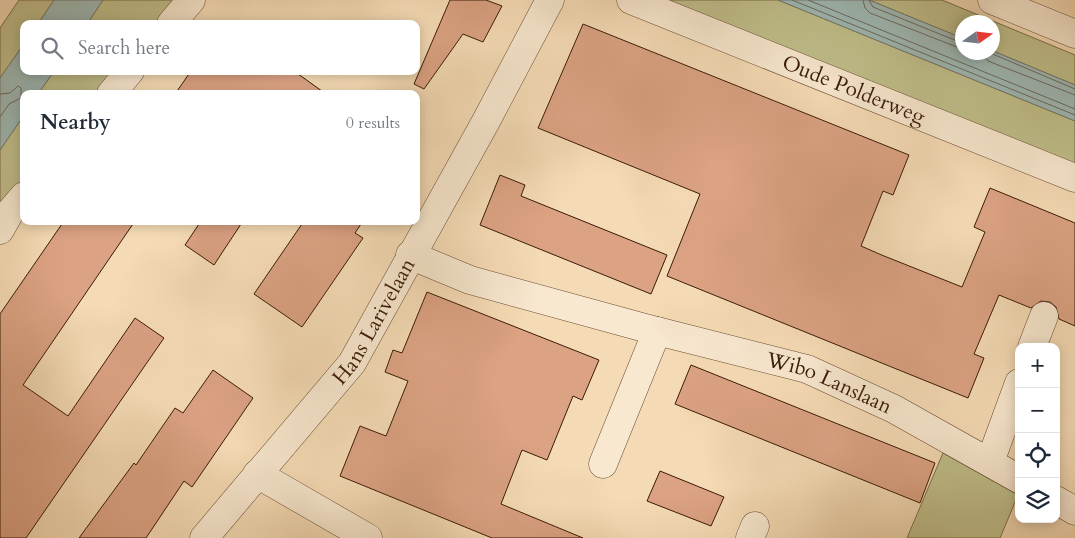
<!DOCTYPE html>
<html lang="en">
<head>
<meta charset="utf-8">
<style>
	:root { --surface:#fff; --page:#f6f6f7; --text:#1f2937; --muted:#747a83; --line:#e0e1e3 }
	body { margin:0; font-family:Cardo,serif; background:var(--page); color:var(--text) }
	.controls { position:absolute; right:15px; bottom:15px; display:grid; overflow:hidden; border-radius:10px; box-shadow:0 2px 12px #0003 }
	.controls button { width:45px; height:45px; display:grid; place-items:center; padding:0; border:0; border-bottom:1px solid var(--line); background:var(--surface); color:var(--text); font:25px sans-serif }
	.compass { position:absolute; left:955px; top:15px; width:45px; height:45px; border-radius:50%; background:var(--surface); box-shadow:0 2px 12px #0003; rotate:76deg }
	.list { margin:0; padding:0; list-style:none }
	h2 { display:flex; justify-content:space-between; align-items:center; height:65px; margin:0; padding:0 20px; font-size:21px }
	h2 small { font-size:16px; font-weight:400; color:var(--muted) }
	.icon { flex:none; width:28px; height:28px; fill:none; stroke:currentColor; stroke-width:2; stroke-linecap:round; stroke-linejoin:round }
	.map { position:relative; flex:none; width:1075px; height:538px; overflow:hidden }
	.search { position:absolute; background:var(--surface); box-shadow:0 2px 12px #0003; left:20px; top:20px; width:400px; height:55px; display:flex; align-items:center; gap:12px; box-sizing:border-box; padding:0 18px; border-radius:10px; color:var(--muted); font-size:19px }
	.panel { position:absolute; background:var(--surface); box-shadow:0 2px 12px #0003; left:20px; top:90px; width:400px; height:135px; border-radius:10px }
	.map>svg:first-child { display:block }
	.green { fill:#c0bf8b; stroke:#7d6d4a }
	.water { fill:#9eb9b5; stroke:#767a70 }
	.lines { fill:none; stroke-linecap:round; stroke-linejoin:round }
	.shore { stroke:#6c6a5e; stroke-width:1 }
	.building { fill:#dba283; stroke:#3a1b08 }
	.street-casing { stroke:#694b33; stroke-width:29 }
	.street { stroke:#f8e8cf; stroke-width:28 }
	.labels { text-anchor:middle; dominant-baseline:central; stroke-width:4; stroke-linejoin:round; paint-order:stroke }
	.street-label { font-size:21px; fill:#3a1b08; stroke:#f8e8cf }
</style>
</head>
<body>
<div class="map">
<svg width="1075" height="538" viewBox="0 0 1075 538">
	<rect width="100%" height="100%" fill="#f5dbb5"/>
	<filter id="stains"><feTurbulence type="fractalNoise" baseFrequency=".004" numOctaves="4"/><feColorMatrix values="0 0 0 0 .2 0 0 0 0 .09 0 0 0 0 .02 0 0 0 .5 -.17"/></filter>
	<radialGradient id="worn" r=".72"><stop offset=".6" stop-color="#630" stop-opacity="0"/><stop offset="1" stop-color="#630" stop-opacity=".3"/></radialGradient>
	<path class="green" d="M19,0H54L38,24H24V44L0,78V28Z
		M103,0H175L155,24H87Z
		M667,0H778L1075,121V165Z
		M869,0H942L1075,55V85L993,51L992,22H962V38Z
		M54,71H115L96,94H38Z
		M24,115V180L0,208V150Z
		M943,453L1018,495L1000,538H907Z"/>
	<path class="water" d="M54,0H103L87,24H38Z
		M778,0H869L962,38V52L993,51L1075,85V121Z
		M24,44V71H54L38,94H24V115L0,150V78Z"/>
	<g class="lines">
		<path class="shore" d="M792,0L1075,115
			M808,0L1075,109
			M863,0L865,8L870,13L962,49
			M869,0L873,7L962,43
			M982,52L988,61L1075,95
			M988,52L1075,89
			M0,94L10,93L18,86L21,88V98L9,104L0,117"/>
	</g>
	<path class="building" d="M450,0H486L502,6L483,42L463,34L424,89L414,84Z
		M583,24L909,155L893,195L883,191L861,246L884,256L962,287L985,232L974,227L990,188L1075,223V326L1059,319L1056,307L1050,302L1041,301L1031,308L999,295L974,354L984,358L968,398L667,276L700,194L538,128Z
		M191,71H294L326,94H175Z
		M500,175L525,185L521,196L667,255L651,294L480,225Z
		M64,221H135L23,385L68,416L135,318L164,338L26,538H0V314Z
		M201,221H243L214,265L185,245Z
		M304,221H363L355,233L363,238L302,327L254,294Z
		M427,292L599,360L582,400L573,396L547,460L522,450L501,504L583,538H492L340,476L360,426L386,436L408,381L385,372L393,350L402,353Z
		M691,365L935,463L920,503L675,404Z
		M213,370L253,398L192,487L184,481L146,538H79L134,463L136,465L175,408L183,413Z
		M660,471L724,497L711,526L647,501Z"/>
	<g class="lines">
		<defs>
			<g id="street">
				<path id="s1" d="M631,0L1075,178"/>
				<path d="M992,0L1075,34"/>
				<path d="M171,24L191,0"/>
				<path d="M111,94L130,71"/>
				<path d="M0,230L10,212L24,196"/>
				<path id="s2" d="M410,255L470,280L645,328L807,369L894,409L1019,479"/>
				<path d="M1032,347L1044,316"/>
				<path d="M990,462L1019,383"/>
				<path d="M603,464L657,331"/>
				<path d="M257,474L368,538"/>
				<path d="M1056,500L1075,511"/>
				<path id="s3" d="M204,538L352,363L485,123L550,0"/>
				<path d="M750,538L755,526"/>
			</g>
		</defs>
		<use href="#street" class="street-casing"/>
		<use href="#street" class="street"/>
	</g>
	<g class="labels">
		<g class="street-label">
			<text stroke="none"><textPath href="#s1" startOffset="240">Oude Polderweg</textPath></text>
			<text stroke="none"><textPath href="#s3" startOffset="276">Hans Larivelaan</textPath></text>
			<text stroke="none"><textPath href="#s2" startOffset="439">Wibo Lanslaan</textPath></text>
		</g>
	</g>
	<rect width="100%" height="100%" filter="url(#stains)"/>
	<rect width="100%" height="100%" fill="url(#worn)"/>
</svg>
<div class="controls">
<button>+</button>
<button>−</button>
<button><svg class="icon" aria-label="locate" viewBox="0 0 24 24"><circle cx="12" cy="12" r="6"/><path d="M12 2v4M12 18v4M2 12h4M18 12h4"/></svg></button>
<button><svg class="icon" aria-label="layers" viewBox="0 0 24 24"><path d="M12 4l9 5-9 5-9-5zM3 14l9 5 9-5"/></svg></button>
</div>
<svg class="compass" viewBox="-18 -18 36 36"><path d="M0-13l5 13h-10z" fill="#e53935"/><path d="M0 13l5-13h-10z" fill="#747a83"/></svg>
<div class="search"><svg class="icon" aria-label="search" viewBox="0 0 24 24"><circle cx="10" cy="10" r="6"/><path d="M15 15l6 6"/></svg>Search here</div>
<section class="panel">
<h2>Nearby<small>0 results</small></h2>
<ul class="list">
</ul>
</section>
</div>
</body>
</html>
